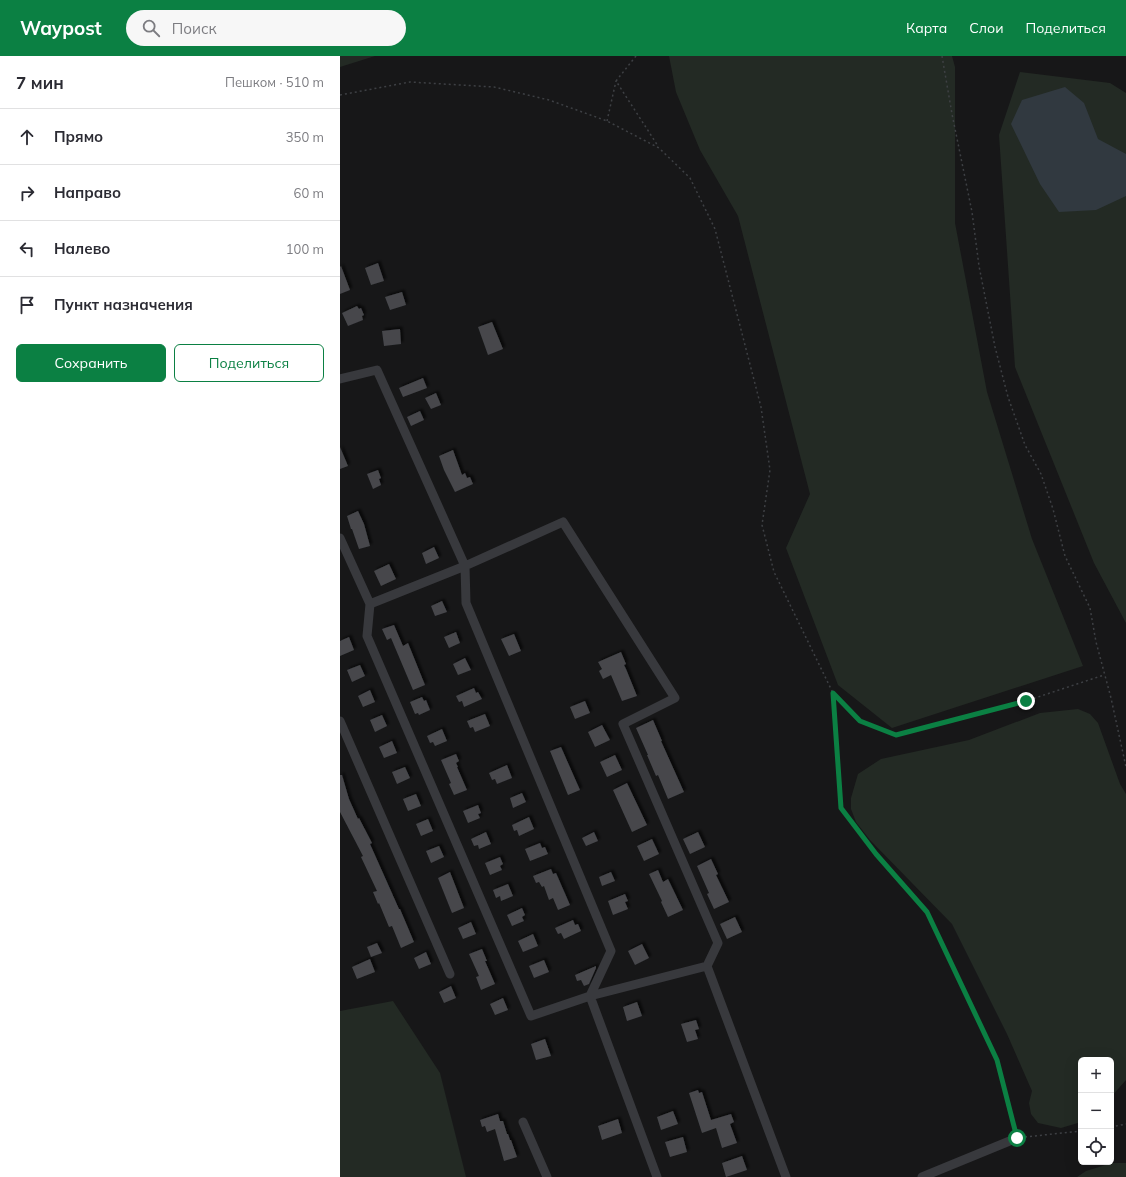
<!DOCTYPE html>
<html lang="ru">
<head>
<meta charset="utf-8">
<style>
	:root { --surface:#fff; --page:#f7f7f7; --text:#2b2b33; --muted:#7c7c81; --line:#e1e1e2; --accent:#0b8043 }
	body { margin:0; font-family:Mulish,sans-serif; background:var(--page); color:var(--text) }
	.controls { position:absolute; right:12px; bottom:12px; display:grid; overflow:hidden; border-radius:6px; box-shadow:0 4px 16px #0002 }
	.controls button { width:36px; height:36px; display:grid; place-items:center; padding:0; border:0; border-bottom:1px solid var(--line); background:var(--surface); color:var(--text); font:20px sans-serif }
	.stop { position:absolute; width:12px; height:12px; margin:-9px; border:3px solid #0b8043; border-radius:50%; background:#fff }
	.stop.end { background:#0b8043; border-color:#fff; box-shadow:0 1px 4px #0008 }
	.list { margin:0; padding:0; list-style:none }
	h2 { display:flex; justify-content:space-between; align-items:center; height:52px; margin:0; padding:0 16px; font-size:17px }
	h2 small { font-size:13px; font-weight:400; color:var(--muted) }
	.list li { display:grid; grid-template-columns:26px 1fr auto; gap:12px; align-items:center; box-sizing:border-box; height:56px; padding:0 16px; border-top:1px solid var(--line) }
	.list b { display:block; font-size:15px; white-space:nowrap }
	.list em { font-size:13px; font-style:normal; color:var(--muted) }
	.actions { display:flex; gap:8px; padding:12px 16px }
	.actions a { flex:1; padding:9px 0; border:1px solid var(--accent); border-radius:6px; text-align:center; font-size:14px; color:var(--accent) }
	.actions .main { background:var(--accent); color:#fff }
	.icon { flex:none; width:22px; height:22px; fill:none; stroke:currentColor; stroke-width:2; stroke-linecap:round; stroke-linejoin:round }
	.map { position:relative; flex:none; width:786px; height:1121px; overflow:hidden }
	header { display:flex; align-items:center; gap:24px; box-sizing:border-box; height:56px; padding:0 20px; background:var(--accent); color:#fff }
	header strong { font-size:19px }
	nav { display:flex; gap:22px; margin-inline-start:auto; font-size:14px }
	.search { width:280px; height:36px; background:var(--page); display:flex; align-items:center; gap:10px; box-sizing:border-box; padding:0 14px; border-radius:22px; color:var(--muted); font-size:15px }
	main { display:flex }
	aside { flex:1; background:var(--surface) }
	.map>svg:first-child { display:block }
	.green { fill:#232a24 }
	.water { fill:#313940 }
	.building { fill:#46474b; filter:url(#shadow) }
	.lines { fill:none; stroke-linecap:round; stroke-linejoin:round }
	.path { stroke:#3e4044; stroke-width:1.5; stroke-dasharray:2 3; stroke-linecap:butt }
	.minor { stroke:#38393d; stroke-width:9 }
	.route { stroke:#0b8043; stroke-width:5 }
</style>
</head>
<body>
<header>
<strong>Waypost</strong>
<div class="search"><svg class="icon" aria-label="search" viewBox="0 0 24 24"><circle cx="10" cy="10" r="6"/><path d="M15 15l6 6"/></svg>Поиск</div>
<nav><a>Карта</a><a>Слои</a><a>Поделиться</a></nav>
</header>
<main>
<aside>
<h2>7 мин<small>Пешком · 510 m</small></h2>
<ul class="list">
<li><svg class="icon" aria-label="ahead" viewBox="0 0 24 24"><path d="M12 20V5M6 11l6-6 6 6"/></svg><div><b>Прямо</b></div><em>350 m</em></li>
<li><svg class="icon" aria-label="right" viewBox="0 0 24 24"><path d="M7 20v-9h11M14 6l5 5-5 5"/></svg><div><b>Направо</b></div><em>60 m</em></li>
<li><svg class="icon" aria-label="left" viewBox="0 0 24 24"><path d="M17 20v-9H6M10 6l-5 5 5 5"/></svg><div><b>Налево</b></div><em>100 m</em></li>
<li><svg class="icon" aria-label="arrive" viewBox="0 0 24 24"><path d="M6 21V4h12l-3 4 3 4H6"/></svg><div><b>Пункт назначения</b></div></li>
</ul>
<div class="actions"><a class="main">Сохранить</a><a>Поделиться</a></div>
</aside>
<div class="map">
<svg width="786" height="1121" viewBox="0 0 786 1121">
	<defs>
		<filter id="shadow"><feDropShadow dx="2.5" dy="-2.5" stdDeviation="1" flood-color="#0009"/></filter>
	</defs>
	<rect width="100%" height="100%" fill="#171718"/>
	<path class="green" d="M0,0H35L0,11Z
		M329,0H612L615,11V167L647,336L692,483L743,610L552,672L498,629L446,492L470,438L398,160L360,94L336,36Z
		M680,16L770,27L786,37V567L754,507L675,311L659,79Z
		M738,653L750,658L758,667L780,728L786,738V1024L771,1041V1004H741V1066L721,1072L698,1067L691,1058L689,1047L692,1035L667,978L612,868L530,784L516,766L511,753V742L518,718L541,703L629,684L700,657Z
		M53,945L100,1017L126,1121H0V955Z
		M772,1107H786V1121H737L746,1115Z"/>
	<path class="water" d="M725,31L744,47L758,83L786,98V140L756,154L719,156L700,128L671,68L682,44Z"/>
	<path class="building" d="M38,207L44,225L31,229L25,212Z
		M1,210L10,234L0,238V211Z
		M62,236L66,249L50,254L45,241Z
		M17,250L19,253L21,252L24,259L22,260L23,264L8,270L2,257Z
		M152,266L163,293L148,299L138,271Z
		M60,273L61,288L44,290L42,275Z
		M83,322L87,332L63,341L59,332Z
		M96,337L101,349L91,353L85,342Z
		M80,355L84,364L71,370L67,361Z
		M0,391L8,410L0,413Z
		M113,394L122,419L125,417L127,422L130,421L133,428L115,436L104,414L99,400Z
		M38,414L41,422L39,423L41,429L33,433L27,418Z
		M18,455L24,468L30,490L19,493L12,473H11L7,460Z
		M94,491L99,502L86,508L82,497Z
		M49,508L56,523L41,530L34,515Z
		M102,545L107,556L95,560L91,550Z
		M54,569L63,590L68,587L85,629L73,634L51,582L47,584L42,573Z
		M116,576L120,587L109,592L104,581Z
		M174,578L181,595L169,600L161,583Z
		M9,581L14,594L0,600V585Z
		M281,596L286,608L284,609L286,613L297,640L282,645L271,619L263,623L259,615L262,613L258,606Z
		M125,602L131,614L118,619L113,608Z
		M20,609L25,620L12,626L7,614Z
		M134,632L136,637L138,636L142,643L124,651L122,645L119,646L116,640Z
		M30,634L35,646L23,651L18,640Z
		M82,641L84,645L86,644L90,654L79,659L78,657L75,658L70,646Z
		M245,645L250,657L235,663L230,651Z
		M145,658L150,670L135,676L133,671L130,672L127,665Z
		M42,659L47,670L35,676L30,664Z
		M313,664L322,685H321L344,736L328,743L318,719L316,720L307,699H308L296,672Z
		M262,669L270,684L255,691L248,676Z
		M102,673L107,685L95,690L93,686L90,687L87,680Z
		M52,685L57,697L44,702L39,691Z
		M221,691L240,734L228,739L210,695Z
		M116,698L119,705L116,707L118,711H117L127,734L114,739L109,728L111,727L101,704Z
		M275,699L282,714L267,721L260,706Z
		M167,709L172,722L157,728L155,723L152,724L149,717Z
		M65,711L70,722L57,728L52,716Z
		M0,719H2L9,743L18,763L19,762L32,787L30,788L59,853H60L74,886L61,892L52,870L49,871L39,847L38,848L33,836L37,835L21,801L23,800L0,756Z
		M287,727L307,769L292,776L273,734Z
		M182,737L186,746L173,752L170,742Z
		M76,738L81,750L68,755L63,743Z
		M138,749L141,757L138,758L140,762L128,767L123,755Z
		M189,761L194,773L179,780L177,774L174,775L172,769Z
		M88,763L93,775L81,780L76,768Z
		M146,776L151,788L139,793L138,789L134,790L131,783Z
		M254,776L258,785L246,790L242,782Z
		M358,776L365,791L350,798L343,783Z
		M312,783L319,798L304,805L297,790Z
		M200,787L202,792L205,791L208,798L190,805L185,793Z
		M99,790L104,801L91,807L86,795Z
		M160,801L163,808L160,810L162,814L150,819L145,807Z
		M371,803L378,818L376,819L389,846L374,853L367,838L369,837L357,810Z
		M211,813L213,818L216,817L230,849L218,854L213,842L209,844L204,830L202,831L199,826L196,827L193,820Z
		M318,814L323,826L328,823L343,854L328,861L321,846L322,845L309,818Z
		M110,816L124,852L112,857L98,822Z
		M271,816L275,825L262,830L259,821Z
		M168,828L173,840L161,845L160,840L156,842L153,834Z
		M285,838L288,845L285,846L288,853L273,859L268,845Z
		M182,852L185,859L182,861L184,865L172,870L167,859Z
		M395,861L402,876L387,883L380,868Z
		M233,864L235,869L238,868L241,875L224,883L221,877L218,878L215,872Z
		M131,866L136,878L123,883L118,872Z
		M193,878L198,890L183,896L178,885Z
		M37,887L42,897L31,901L27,891Z
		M302,888L309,902L295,909L288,895Z
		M142,893L147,905H145L155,928L141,934L136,921L139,920L129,898Z
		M86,896L91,908L79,913L74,902Z
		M30,903L35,916L17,923L12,911Z
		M204,904L209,916L194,922L189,910Z
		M256,910V912L249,928L244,930L241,924L237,925L235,919Z
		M111,930L116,942L104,947L99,936Z
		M163,942L168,954L155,959L150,948Z
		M297,946L302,960L287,965L283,951Z
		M356,964L359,973L355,974L358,983L347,986L341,968Z
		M205,983L211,1000L196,1004L191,988Z
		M358,1034L359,1037L362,1036L371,1064L391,1058L394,1066L390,1068L397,1087L382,1092L376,1072L362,1077L349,1037Z
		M333,1055L338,1068L321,1074L317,1061Z
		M158,1058L160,1065H163L167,1078H168L170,1084H171L177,1101L164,1105L155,1073L147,1076L145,1070L142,1071L140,1064Z
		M278,1063L282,1077L262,1084L258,1070Z
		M343,1081L347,1096L330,1101L325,1086Z
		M402,1100L407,1114L386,1121L382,1107Z"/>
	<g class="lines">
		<path class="path" d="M296,0L276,25L318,90
			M602,0L612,58L632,156L639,210L655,291L668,341L685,389L701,418L713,453L725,500L750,552L756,586L771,642L786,711
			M0,39L70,26L154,31L209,44L267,65L319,92L350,122L375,173L421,351L430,414L422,469L434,516L493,637L501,752L536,798L587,856L657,1004L675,1074
			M267,65L276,25
			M493,637L520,665L556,679L686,645L764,619
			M771,1071L786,1068
			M685,1081L741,1075"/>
		<path class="minor" d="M0,323L37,314L125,510L126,547L271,895L250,940
			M0,482L30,548L27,580L191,960L250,940L317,1121
			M30,548L125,510L223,466L335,642L283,668L378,887L367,910L446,1121
			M0,665L110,918
			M250,940L367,910
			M183,1066L207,1121
			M582,1121L677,1082"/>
	</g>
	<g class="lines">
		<path class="route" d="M677,1082L657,1004L587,856L536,798L501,752L493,637L520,665L556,679L686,645"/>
	</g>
</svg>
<div class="controls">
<button>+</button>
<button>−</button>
<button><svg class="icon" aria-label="locate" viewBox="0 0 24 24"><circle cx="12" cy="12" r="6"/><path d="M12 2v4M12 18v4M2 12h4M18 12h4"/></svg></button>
</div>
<div class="stop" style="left:677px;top:1082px"></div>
<div class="stop end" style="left:686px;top:645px"></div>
</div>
</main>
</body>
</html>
